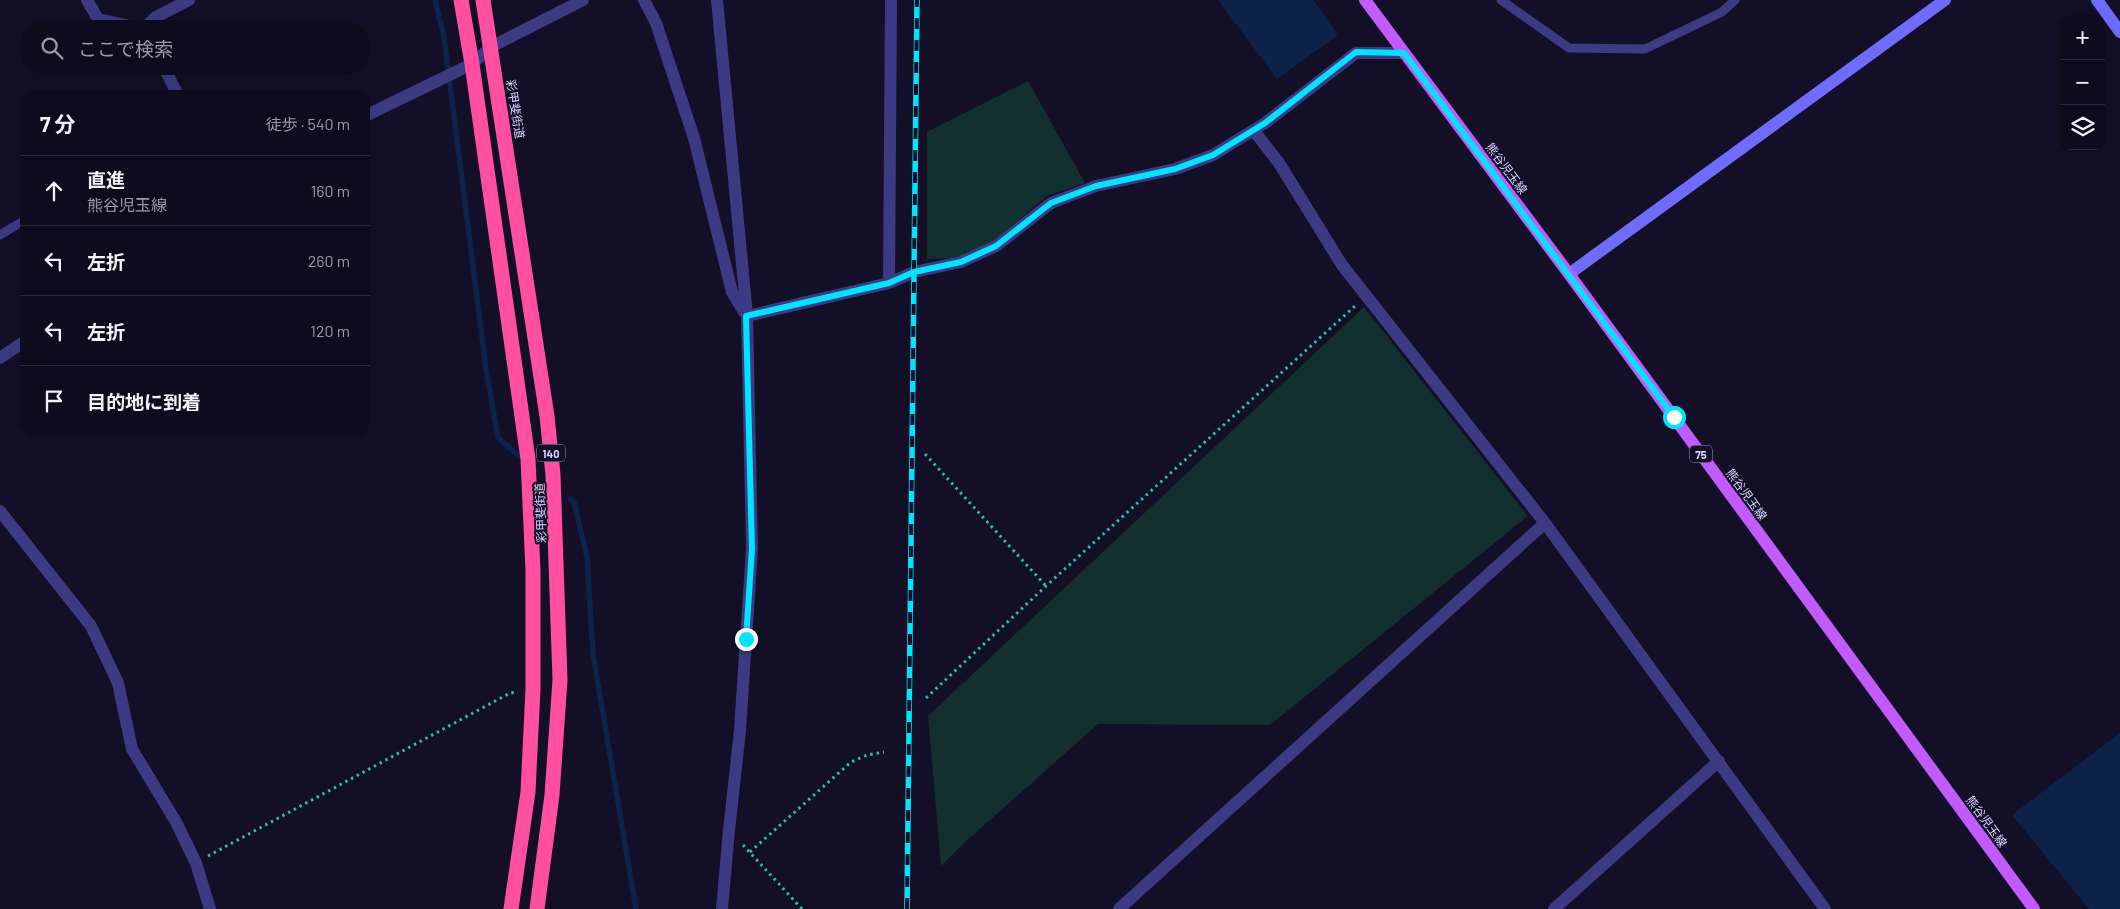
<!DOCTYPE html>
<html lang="ja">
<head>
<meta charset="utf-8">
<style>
	:root { --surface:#0e0b1c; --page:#1c1929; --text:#f1f3f6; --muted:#9b9ba3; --line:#2e2b3b }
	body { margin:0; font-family:Barlow,"Noto Sans JP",sans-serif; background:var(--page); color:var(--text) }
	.controls { position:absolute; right:15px; top:15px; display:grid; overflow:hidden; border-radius:10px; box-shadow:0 5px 20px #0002 }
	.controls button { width:45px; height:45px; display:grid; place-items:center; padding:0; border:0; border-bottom:1px solid var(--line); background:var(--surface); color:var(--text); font:25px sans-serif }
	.stop { position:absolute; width:15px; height:15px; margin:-11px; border:4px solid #00e5ff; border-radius:50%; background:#fff }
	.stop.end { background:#00e5ff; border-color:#fff; box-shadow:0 1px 5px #0008 }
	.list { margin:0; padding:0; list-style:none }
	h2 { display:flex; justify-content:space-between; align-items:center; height:65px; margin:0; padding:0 20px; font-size:21px }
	h2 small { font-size:16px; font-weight:400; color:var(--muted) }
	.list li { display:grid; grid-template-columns:32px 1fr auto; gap:15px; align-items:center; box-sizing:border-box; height:70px; padding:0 20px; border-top:1px solid var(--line) }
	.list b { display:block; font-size:19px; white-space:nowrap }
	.list p { margin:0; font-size:16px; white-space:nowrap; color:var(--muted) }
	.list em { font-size:16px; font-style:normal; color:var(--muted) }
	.icon { flex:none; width:28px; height:28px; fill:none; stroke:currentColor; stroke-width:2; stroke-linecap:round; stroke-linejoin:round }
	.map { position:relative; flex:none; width:2120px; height:909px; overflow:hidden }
	.search { position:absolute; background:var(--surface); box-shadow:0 5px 20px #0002; left:20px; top:20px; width:350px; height:55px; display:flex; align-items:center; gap:12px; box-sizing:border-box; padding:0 18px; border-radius:28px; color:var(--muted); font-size:19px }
	.panel { position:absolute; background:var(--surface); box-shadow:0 5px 20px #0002; left:20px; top:90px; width:350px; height:345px; border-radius:15px }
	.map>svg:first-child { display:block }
	.green { fill:#12302f }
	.water { fill:#0c2248 }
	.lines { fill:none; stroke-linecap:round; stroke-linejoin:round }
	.stream { stroke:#0c2248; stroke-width:5.5 }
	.path { stroke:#2fb8b0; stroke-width:3; stroke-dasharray:2.5 4; stroke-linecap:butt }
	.lane { stroke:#3d3a85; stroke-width:9 }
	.street { stroke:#3d3a85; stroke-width:12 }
	.secondary { stroke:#6f6bff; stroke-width:12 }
	.primary { stroke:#c25bff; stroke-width:12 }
	.highway { stroke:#ff4fa3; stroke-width:15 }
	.rail-casing { stroke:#00e5ff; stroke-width:5.5 }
	.rail { stroke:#130f26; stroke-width:4; stroke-dasharray:11; stroke-linecap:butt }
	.route { stroke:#00e5ff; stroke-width:6 }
	.labels { text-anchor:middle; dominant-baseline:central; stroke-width:4; stroke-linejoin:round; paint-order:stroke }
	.shield { fill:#130f26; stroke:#9e99be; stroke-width:1 }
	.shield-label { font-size:11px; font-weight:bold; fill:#d9d4ff }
	.street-label { font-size:12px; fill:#d9d4ff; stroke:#130f26 }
</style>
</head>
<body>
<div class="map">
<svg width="2120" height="909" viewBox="0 0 2120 909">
	<rect width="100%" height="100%" fill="#130f26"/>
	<path class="green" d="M1028,81L1085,183L1047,196L994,241L961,258L927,259V132Z
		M1364,307L1528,516L1270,725L1098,724L963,844L941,866L928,716Z"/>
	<path class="water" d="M1218,0H1313L1338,35L1277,79Z
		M2120,733V909H2089L2012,815Z"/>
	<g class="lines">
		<path class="stream" d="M435,0L444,37L486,369L498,438L536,470
			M570,499L574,502L587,557L593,654L636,909"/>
		<path class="path" d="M925,454L1046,586
			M926,698L1046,586L1355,306
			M743,845L802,909
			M750,852L851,762L867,755L884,752
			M208,856L510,693L518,692"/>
		<path class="lane" d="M1501,0L1569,48L1645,49L1722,12L1735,0
			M0,235L25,220"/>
		<path class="street" d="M87,0L98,19L144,29
			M644,0L656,23L694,138L732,292L744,312
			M717,0L747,316L752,549L740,730L729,830L722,909
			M144,28L156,17L189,0
			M163,66L178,95
			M365,116L472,64L491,47L583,0
			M1254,131L1279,163L1342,265L1545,523L1825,909
			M889,283L891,0
			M747,316L889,283L914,272L961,262L996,246L1051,203L1096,186L1175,169L1213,155L1265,123L1356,53H1404
			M0,358L25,341
			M0,511L91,626L118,683L132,749L176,822L196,863L210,909
			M1119,909L1545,523
			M1554,909L1719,761"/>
		<path class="secondary" d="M2097,0L2120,32
			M1569,274L1945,0"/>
		<path class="primary" d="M1365,0L1569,274L2034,909"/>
		<path class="highway" d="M461,0L472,64L528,459L533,571V689L528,792L511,909
			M483,0L547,416L553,475L560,680L552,795L537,909"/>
		<defs>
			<path id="rail" d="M907,909L917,0"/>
		</defs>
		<use href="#rail" class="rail-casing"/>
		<use href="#rail" class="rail"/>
	</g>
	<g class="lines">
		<path class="route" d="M746,639L752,549L746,316L889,283L914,272L961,262L996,246L1051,203L1096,186L1175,169L1213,155L1265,123L1356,52L1404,53L1674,417"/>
	</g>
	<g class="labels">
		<g class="shield">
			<rect x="537" y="444.5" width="28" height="17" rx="4"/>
			<rect x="1690" y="445.5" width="22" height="17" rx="4"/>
		</g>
		<g class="shield-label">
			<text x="551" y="453">140</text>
			<text x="1701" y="454">75</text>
		</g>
		<g class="street-label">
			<text transform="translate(516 109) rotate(81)">彩甲斐街道</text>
			<text transform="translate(1507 168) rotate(53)">熊谷児玉線</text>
			<text transform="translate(1747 494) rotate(54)">熊谷児玉線</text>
			<text transform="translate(540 513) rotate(-92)">彩甲斐街道</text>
			<text transform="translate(1987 821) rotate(54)">熊谷児玉線</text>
		</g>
	</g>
</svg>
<div class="controls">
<button>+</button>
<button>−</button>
<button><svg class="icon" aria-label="layers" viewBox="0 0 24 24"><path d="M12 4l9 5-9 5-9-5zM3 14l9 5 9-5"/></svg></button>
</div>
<div class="stop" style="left:1674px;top:417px"></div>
<div class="stop end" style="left:746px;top:639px"></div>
<div class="search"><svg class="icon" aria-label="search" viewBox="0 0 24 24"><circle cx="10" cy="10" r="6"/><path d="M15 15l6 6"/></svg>ここで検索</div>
<section class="panel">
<h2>7 分<small>徒歩 · 540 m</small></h2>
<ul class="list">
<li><svg class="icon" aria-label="ahead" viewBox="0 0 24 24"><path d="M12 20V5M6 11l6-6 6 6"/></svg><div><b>直進</b><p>熊谷児玉線</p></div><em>160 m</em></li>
<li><svg class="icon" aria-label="left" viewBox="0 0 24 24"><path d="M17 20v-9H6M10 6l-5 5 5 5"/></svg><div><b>左折</b></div><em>260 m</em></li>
<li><svg class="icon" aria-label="left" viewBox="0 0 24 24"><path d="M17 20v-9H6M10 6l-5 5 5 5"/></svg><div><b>左折</b></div><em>120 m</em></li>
<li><svg class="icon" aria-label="arrive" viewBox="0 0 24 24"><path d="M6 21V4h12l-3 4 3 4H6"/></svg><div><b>目的地に到着</b></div></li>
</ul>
</section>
</div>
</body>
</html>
